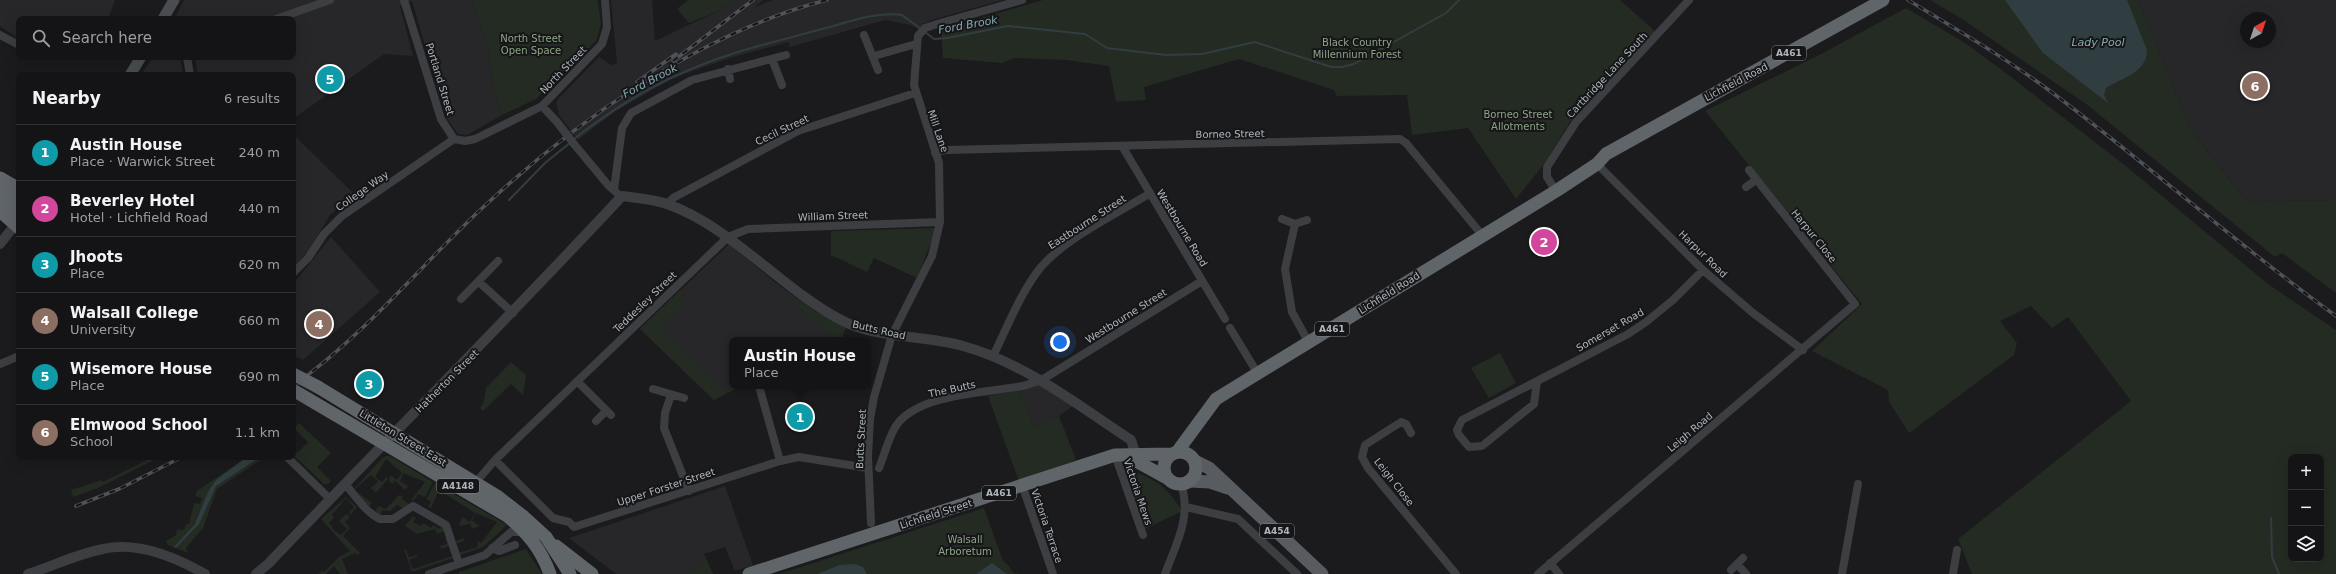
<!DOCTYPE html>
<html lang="en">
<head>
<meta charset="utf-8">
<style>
	:root { --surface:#141416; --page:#1d1d1f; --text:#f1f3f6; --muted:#9d9ea1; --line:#333335; --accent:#ec8543 }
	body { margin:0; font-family:"DejaVu Sans",sans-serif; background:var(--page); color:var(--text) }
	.controls { position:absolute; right:12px; bottom:12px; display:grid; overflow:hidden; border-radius:8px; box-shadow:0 4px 16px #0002 }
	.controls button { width:36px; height:36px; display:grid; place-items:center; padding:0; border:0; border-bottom:1px solid var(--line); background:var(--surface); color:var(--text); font:20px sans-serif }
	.compass { position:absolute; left:2240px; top:12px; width:36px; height:36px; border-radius:50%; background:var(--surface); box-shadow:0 4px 16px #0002; rotate:39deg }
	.you { position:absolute; left:1060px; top:342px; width:14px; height:14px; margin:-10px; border:3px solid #fff; border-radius:50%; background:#1a73e8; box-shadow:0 0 0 6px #1a73e833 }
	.badge { display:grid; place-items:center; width:26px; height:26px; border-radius:50%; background:var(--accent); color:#fff; font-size:13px; font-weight:700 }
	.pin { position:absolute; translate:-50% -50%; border:2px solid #fff; box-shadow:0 1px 4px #0006 }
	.popup { position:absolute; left:729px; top:337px; width:142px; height:52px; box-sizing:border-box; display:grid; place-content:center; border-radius:8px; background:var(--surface); filter:drop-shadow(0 1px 3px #0005); font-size:13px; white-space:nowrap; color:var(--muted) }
	.popup b { font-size:15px; color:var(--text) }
	.popup::after { content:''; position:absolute; left:50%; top:100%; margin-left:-8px; border:8px solid transparent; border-top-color:var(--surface) }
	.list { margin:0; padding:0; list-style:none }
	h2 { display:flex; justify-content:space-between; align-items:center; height:52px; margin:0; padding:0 16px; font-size:17px }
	h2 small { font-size:13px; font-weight:400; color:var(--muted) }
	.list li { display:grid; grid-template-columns:26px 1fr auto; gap:12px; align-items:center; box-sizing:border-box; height:56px; padding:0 16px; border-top:1px solid var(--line) }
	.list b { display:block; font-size:15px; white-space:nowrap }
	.list p { margin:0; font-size:13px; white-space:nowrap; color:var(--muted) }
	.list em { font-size:13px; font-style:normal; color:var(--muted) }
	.icon { flex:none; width:22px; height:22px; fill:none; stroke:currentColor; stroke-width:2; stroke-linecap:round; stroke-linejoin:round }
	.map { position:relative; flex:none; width:2336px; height:574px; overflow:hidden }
	.search { position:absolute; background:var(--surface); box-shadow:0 4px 16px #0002; left:16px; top:16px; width:280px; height:44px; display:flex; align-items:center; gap:10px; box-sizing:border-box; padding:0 14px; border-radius:8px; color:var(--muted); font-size:15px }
	.panel { position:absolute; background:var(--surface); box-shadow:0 4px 16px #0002; left:16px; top:72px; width:280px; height:388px; border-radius:8px }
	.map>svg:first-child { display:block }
	.built { fill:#27272a; fill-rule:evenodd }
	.green { fill:#232b22; fill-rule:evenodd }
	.water { fill:#313e41 }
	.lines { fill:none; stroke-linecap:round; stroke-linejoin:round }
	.stream { stroke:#313e41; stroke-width:2 }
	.minor { stroke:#3c3e42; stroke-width:8 }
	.tertiary { stroke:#3c3e42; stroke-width:10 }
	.secondary { stroke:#4a4e52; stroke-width:11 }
	.primary { stroke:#585c61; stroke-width:13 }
	.trunk { stroke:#60656a; stroke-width:13 }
	.rail-casing { stroke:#4f5357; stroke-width:3.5 }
	.rail { stroke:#161618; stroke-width:2; stroke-dasharray:6; stroke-linecap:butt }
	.minor-bridge { stroke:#3c3e42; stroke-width:8 }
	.trunk-bridge { stroke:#60656a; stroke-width:13 }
	.labels { text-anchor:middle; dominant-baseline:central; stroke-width:4; stroke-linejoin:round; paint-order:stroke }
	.shield { fill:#161618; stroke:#80868b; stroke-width:1 }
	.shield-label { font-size:9px; font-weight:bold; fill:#aeb6bc }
	.park-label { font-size:10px; fill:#8da686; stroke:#161618 }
	.street-label { font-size:10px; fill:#aeb6bc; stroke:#161618 }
	.water-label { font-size:11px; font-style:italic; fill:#87acb5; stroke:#161618 }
</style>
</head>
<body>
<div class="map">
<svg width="2336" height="574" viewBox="0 0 2336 574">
	<rect width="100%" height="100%" fill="#1b1b1d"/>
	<path class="built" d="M0,0H115L108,19H19V39L0,26Z
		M184,0H472L488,46L494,93L502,115L467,135L458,134L446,117L412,1L400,6L413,56L384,54L293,119V75H198L195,57H293V19H174Z
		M611,0H652L655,41L718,11L732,0H763L755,7L773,0H1003L935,19L923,24L918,29L911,25L885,20L790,47L788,42L730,58L673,78L616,111L578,140L559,115L556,103L559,98L599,57L611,65L617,63Z
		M2138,0H2336V200L2247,202L2191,130ZM2246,18H2270V42H2246Z
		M153,57H180L183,75H141Z
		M293,134L354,194L330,215L310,248L293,269Z
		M331,237L380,292L303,360L293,355V284Z
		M729,244L776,283L816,312L846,327L841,340H732V386H741L714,400L640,329Z
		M1042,384L1073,406L1059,416L1035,427L1018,390Z
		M725,486L753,565L735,571L725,547L704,554L713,574H616L569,538Z"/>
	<path class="green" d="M472,0H598L601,25L596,41L536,99L502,115L494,93L488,46Z
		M688,0H732L718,11L689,23L677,9Z
		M1043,0H1620L1655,31L1572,119L1544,164L1516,199L1468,128L1412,135L1407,95L1337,96L1334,90L1239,59L1144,87L1146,100L1116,102L1109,66L1066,60L1015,58L1002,63L943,58L941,30Z
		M1930,0H2138L2191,130L2247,202L2336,200V293L2282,253L2275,257L2086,104L1962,19Z
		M1906,8L1965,43L2002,70L2127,167L2268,284L2336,330V574H1972L1958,539L2131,401L2068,317L2052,328L2031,306L2000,321L2017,343L2014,355L1909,433L1889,402L1888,390L1812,351L1862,304L1705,111L1821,54ZM2291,457H2321V559H2291Z
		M934,228L935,232L917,278L874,258L867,272L831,255V231Z
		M681,289L684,305L661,327L721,389L732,383V386H741L714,400L640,329Z
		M796,298L816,312L846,327L841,340H827L826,330L793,303Z
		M1500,353L1516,383L1489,398L1471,368Z
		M511,362L526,375L523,395L511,384L483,411L480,408L484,402L486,388Z
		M1018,390L1035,427L1059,416L1076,460L1019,481L988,396Z
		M299,423L331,453L317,467L331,481L328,484H324L293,455V450L297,453L308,442L294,428Z
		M386,456H390L433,482L425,497L418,494L414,500H411L425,482C417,478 412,478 404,473L400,481L408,486L405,490L395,481L392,484L389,481L390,475L397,480L402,473L386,459L375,477L382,482L387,476L388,479L376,493L371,488L378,481L371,475L354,490L372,503L369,506L354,491V489L382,458Z
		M153,457H160L98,488L73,497L71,490L102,480L103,482Z
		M247,457H265L217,489L203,528L186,548L188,553L168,545L166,541L176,535L177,529L184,530L186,524H189L194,503L200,504L202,498L195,496L197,491Z
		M1118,466C1149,476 1165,482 1182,511L1143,530Z
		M435,483L507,525L483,547L458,556L453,542L464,538V541L455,544L458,553L478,547L477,541L481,543L497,522L476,513L472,521L480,526L472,529L470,524L459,526L462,517L470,522L475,513L439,490L431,508L428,507L431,502L426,499Z
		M399,495L403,497L402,499L409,504L402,508L397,505L390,511L383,510L380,515L375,511L379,506L386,509Z
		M346,497L357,507L350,515L349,512L354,507L346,498L332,515L334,518L329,523L335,531L341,535L347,529L339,521L346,514L350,517L345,522L350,528L343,536L360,553L358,555L355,553L342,559L348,574H340L334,566L326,574H319L322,570L324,572L339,557L350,551L321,519Z
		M984,508L1003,561L1009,566L1013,573L1019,574H779Z
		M413,516L416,518L413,522L421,526L423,523L431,528L433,525L440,529L442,525L445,531L437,534L435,529L417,534L405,526Z
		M445,538H447L453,558L412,572L404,549H406L409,557L417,555V557L409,560L413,569L452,556L449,546L441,549L440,546L447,544Z
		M526,549L542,574H459V572Z
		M705,557L713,574H685L699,569Z"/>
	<path class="water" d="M2005,0H2127L2147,50C2147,73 2121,78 2106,88L2104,95L2108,103L2043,53Z
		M247,457H260L216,486L199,524L176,548L174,547L195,524L208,492L216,480Z
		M992,563L1007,574H976Z
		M855,564L863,567L867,574H817L840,565Z"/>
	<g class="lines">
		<path class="stream" d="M925,32L934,39L947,38L1008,26L1085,34L1107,48L1166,55L1202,54L1255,42L1331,67H1342L1354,64L1446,13L1459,0
			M574,139C606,114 643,90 680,74C724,53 775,42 822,29C846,23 877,11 902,15L921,29
			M509,200L545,163L571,142
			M2271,518L2272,557L2279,574"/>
		<path class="minor" d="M404,0L441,119L454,139L465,141L475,139L542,106L602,44L607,27L605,0
			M276,19L330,0
			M0,35L19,45
			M864,35L878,70
			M874,56L916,44
			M187,57L190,75
			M772,59L782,85
			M728,69L730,79
			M542,106L557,122
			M574,144L608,185L617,193
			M1122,146L1225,319
			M935,153L946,150L1400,139L1406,143L1482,235
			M1597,164L1703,270L1753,313L1803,350
			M1746,187L1756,180
			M614,190L622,128L631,113L692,80L786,55
			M1556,191L1547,177V167L1576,122L1689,0
			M667,204L673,198L798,131L915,93
			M1282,219L1295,224L1307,220
			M1295,224L1285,269L1292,312L1309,343
			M293,273L308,258L324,234L342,216L454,139
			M479,282L513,313
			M461,299L498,261
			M1230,328L1258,374
			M993,356C1008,326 1020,293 1041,267C1065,239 1117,213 1149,194
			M0,364L19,356
			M1537,381L1534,404L1482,446L1469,447L1459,435L1457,430L1462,420L1628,334L1646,322L1673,300L1703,270
			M578,382L611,415
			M759,386L780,461
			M653,389L684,398
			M671,395L665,413L664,428L689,491
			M596,421L606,411
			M1411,433L1406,424L1401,422L1365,445L1362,457L1368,468L1456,574
			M1115,455L1143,535
			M287,457L330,499
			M495,460L553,518L569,522L574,527L780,461L799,457L868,468
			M879,468C885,454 889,434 898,423C923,393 986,393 1022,386C1028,385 1034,382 1040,381L1202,281
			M476,482L495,460L728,237L748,229L940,222
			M345,484C355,495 366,513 380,519H393L413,506L446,525L459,564
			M1022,485L1053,574
			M1186,507L1238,519L1297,574
			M871,523L868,456L870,419L874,397L892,335L932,256L940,222L939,163L914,85L918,36L925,28L937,24L1022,0
			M492,548L499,551L515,545
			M1550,563L1559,574
			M1737,564L1746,574
			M1731,570L1743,558
			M429,574L485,555L511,532H524
			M1165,574C1176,544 1192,517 1181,484
			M1538,574L1855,304L1749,170
			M1842,574L1858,484
			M1953,574L1957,550"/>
		<path class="tertiary" d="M0,244L15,225
			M28,574C53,566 77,554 103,549C137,541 177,558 205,574
			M256,574L269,563C386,440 506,321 622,196C637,198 653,199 667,204C731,226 782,290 843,321C879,339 924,335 963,346C1025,363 1079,406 1131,440L1136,455"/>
		<path class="secondary" d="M163,19L174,0
			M130,75L141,57"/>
		<path class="primary" d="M1195,461L1209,468L1322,574
			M1190,481L1210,482L1228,488"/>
		<path class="trunk" d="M0,178L19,189
			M0,187L19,204
			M0,199L19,216
			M0,211L19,228
			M318,387L497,496L524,517L546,537L570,574
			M293,390L507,516C527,532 541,549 550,574
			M1164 468a16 16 0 1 1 32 0a16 16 0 1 1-32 0Z
			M1177,452L1216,399L1556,191L1597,164L1606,154L1883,0
			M1127,456L1167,478
			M556,546L592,574
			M749,574L1115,455L1171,454"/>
		<defs>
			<path id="rail" d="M1908,0C1959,31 2011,61 2058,97C2152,168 2240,247 2336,316
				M673,61L753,0
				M637,82L676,54
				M293,386C363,336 417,270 478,212C572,123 701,32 827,0
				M76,506L119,489L182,457"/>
		</defs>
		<use href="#rail" class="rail-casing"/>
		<use href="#rail" class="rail"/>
		<path class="minor-bridge" d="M557,122L574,144"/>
		<path class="trunk-bridge" d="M293,374L318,387"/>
	</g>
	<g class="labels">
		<g class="shield">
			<rect x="1772" y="46" width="34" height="14" rx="3"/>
			<rect x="1315" y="322" width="34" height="14" rx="3"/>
			<rect x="437" y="479" width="42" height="14" rx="3"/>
			<rect x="982" y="486" width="34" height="14" rx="3"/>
			<rect x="1260" y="524" width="34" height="14" rx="3"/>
		</g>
		<g class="shield-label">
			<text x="1789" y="53">A461</text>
			<text x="1332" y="329">A461</text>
			<text x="458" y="486">A4148</text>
			<text x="999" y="493">A461</text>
			<text x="1277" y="531">A454</text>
		</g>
		<g class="park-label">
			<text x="531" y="38">North Street<tspan x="531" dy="12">Open Space</tspan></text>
			<text x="1357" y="42">Black Country<tspan x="1357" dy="12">Millennium Forest</tspan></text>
			<text x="1518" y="114">Borneo Street<tspan x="1518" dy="12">Allotments</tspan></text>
			<text x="965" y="539">Walsall<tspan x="965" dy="12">Arboretum</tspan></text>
		</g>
		<g class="street-label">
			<text transform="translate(563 70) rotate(-46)">North Street</text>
			<text transform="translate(1607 75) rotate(-47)">Cartbridge Lane South</text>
			<text transform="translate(440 79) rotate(73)">Portland Street</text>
			<text transform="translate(1736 82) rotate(-28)">Lichfield Road</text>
			<text transform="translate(782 130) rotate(-25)">Cecil Street</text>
			<text transform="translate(938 131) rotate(71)">Mill Lane</text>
			<text transform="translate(1230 134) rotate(-1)">Borneo Street</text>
			<text transform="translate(362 191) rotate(-35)">College Way</text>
			<text transform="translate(833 216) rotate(-2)">William Street</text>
			<text transform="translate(1087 222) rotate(-33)">Eastbourne Street</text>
			<text transform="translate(1182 228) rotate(59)">Westbourne Road</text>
			<text transform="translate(1814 236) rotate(51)">Harpur Close</text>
			<text transform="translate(1703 254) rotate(44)">Harpur Road</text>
			<text transform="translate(1389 293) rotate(-32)">Lichfield Road</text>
			<text transform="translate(645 302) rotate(-44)">Teddesley Street</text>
			<text transform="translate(1126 316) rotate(-32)">Westbourne Street</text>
			<text transform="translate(879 330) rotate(13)">Butts Road</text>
			<text transform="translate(1610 330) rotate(-30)">Somerset Road</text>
			<text transform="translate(447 381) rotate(-45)">Hatherton Street</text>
			<text transform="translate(952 389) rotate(-12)">The Butts</text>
			<text transform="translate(1690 432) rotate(-40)">Leigh Road</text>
			<text transform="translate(403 438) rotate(31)">Littleton Street East</text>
			<text transform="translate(861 439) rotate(-87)">Butts Street</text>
			<text transform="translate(1394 482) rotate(52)">Leigh Close</text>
			<text transform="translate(666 487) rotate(-18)">Upper Forster Street</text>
			<text transform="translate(1138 492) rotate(71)">Victoria Mews</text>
			<text transform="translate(936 514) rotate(-18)">Lichfield Street</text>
			<text transform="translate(1047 526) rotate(71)">Victoria Terrace</text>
		</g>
		<g class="water-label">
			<text transform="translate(968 25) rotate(-10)">Ford Brook</text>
			<text x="2098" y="42">Lady Pool</text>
			<text transform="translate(650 81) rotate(-28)">Ford Brook</text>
		</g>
	</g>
</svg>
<div class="controls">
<button>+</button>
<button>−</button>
<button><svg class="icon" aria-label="layers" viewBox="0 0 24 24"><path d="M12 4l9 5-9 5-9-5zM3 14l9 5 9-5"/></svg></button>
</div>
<svg class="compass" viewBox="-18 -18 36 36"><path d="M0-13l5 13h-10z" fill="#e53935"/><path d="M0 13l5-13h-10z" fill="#9d9ea1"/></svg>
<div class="you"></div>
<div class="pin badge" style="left:800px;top:417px;background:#0f9aa8">1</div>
<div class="popup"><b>Austin House</b>Place</div>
<div class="pin badge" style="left:1544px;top:242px;background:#d1479c">2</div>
<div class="pin badge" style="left:369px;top:384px;background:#0f9aa8">3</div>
<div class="pin badge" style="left:319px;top:324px;background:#8d6e63">4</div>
<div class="pin badge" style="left:330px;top:79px;background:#0f9aa8">5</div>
<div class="pin badge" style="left:2255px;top:86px;background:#8d6e63">6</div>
<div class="search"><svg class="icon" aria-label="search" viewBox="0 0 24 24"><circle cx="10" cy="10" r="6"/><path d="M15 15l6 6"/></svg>Search here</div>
<section class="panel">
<h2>Nearby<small>6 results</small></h2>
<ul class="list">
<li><span class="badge" style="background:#0f9aa8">1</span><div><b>Austin House</b><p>Place · Warwick Street</p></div><em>240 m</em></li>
<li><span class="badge" style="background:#d1479c">2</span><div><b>Beverley Hotel</b><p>Hotel · Lichfield Road</p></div><em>440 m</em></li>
<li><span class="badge" style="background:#0f9aa8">3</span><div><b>Jhoots</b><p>Place</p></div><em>620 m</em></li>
<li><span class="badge" style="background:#8d6e63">4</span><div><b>Walsall College</b><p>University</p></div><em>660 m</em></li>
<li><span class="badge" style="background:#0f9aa8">5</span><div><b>Wisemore House</b><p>Place</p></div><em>690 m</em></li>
<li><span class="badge" style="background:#8d6e63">6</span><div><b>Elmwood School</b><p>School</p></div><em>1.1 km</em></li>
</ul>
</section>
</div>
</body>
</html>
